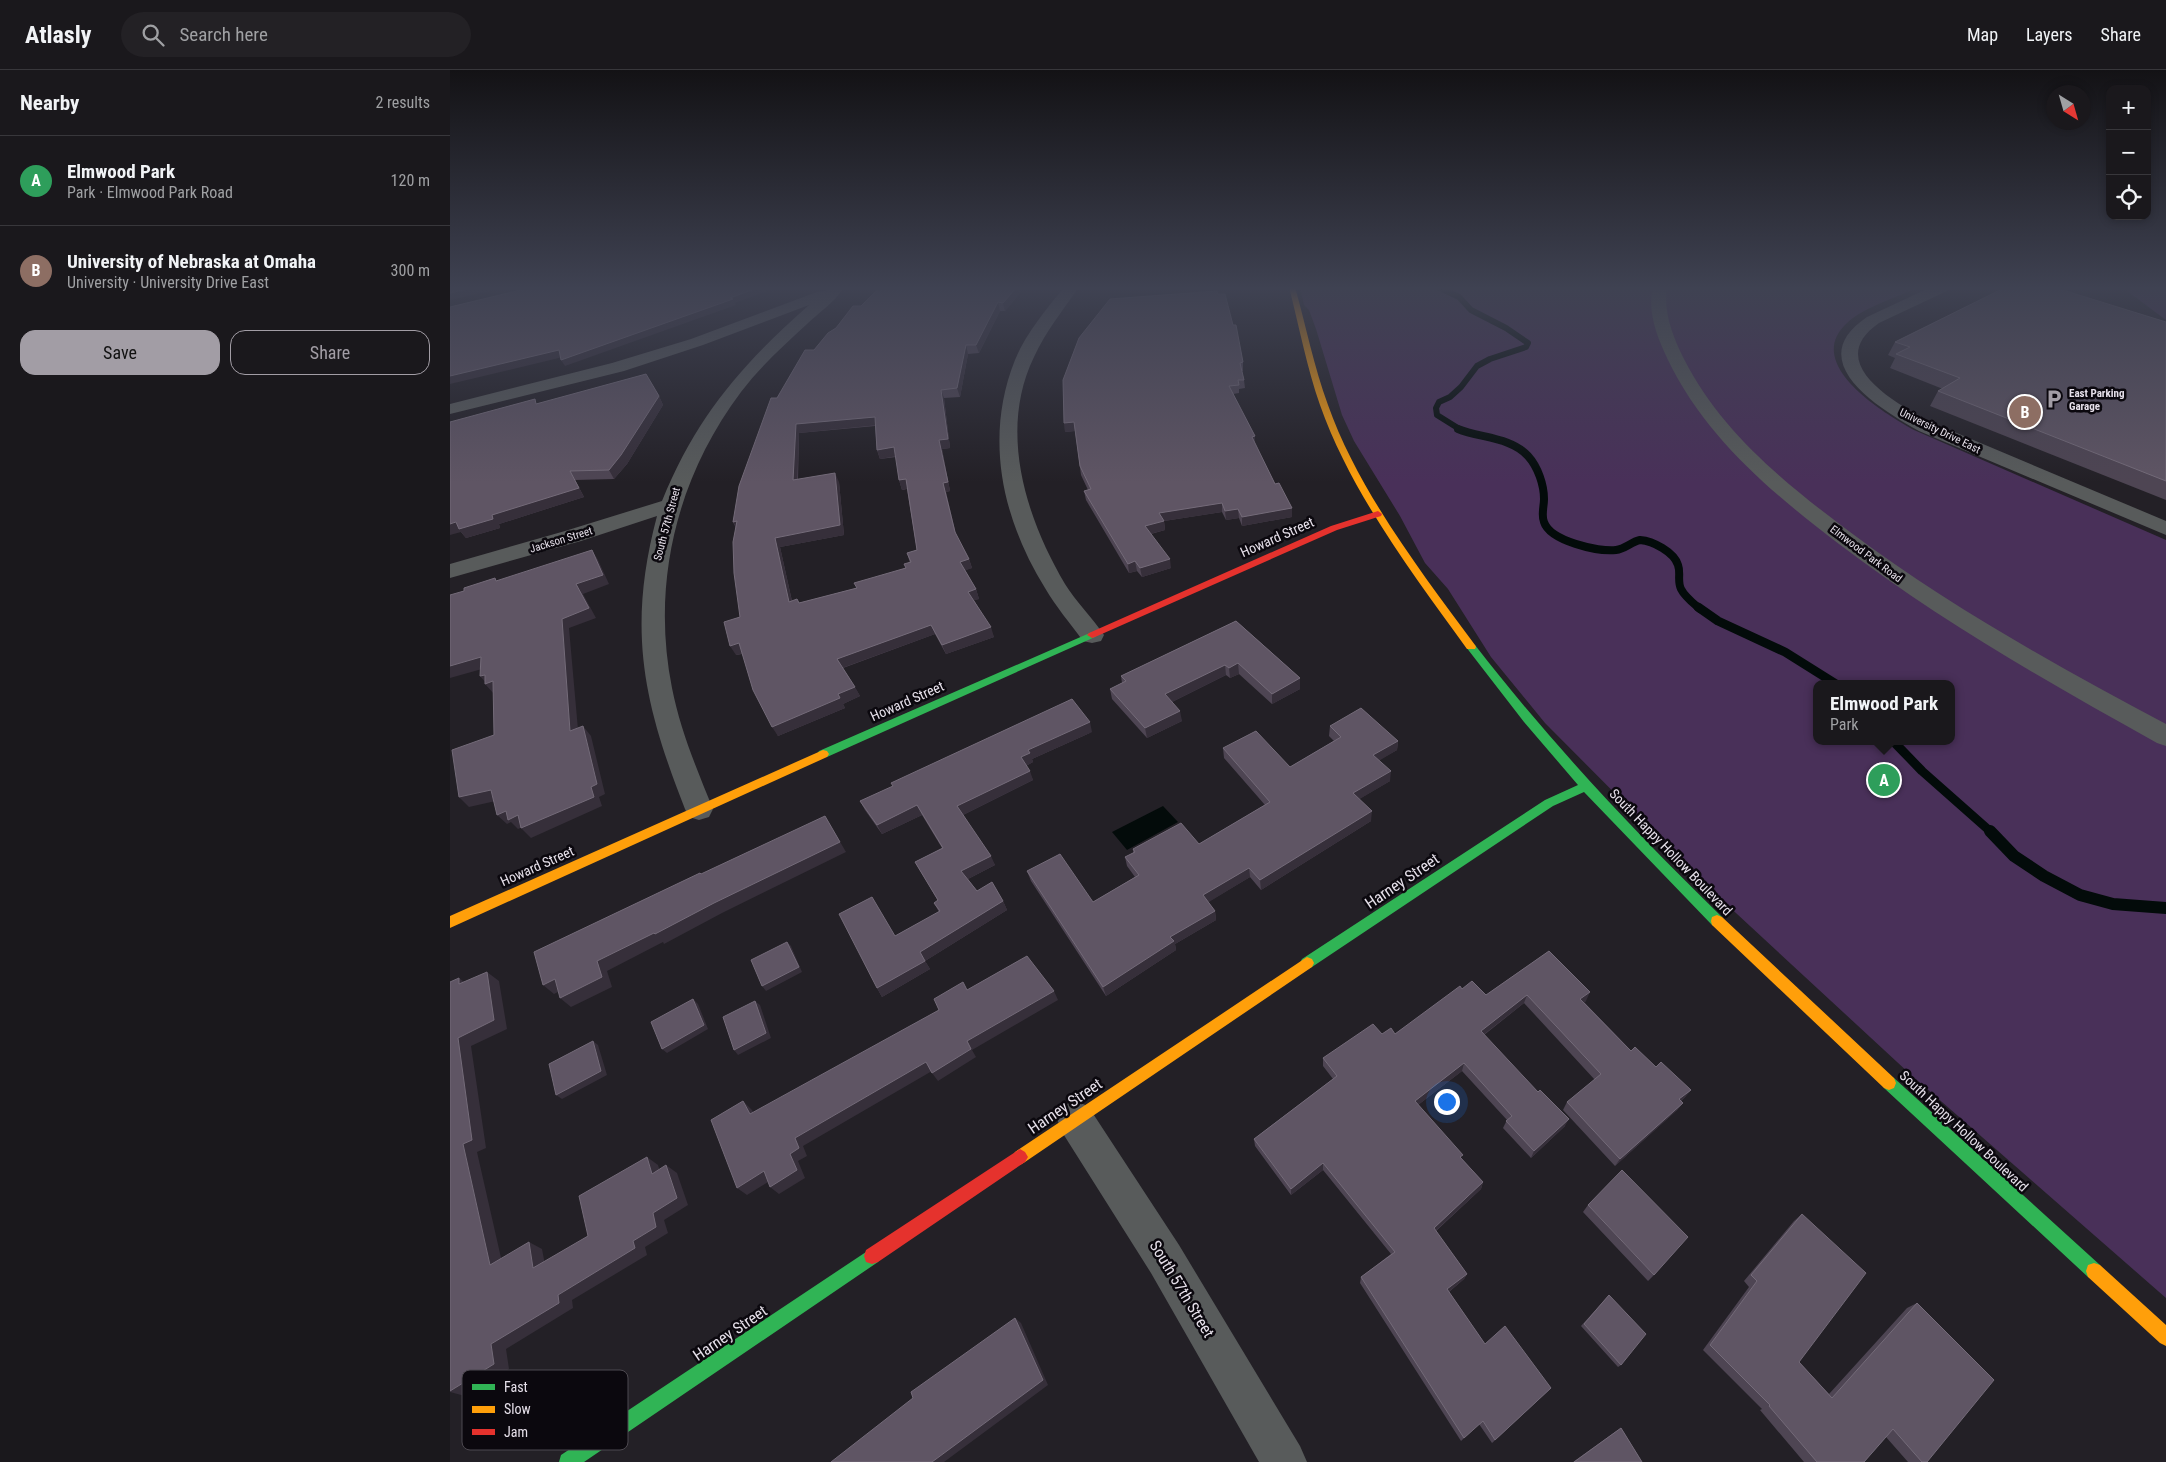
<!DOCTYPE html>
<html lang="en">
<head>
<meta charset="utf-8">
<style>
	:root { --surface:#1a181c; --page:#232125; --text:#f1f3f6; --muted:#9fa0a3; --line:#38373b; --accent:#a29da5 }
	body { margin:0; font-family:"Roboto Condensed",sans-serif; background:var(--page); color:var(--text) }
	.controls { position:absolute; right:15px; top:15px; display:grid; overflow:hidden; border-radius:10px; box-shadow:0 2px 8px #0003 }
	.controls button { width:45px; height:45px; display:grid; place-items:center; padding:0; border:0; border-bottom:1px solid var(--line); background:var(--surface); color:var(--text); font:25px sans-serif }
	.compass { position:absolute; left:1596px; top:15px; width:45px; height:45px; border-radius:50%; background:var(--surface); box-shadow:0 2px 8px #0003; rotate:143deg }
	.you { position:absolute; left:996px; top:1031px; width:18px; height:18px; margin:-12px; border:4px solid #fff; border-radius:50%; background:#1a73e8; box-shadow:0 0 0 8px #1a73e833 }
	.badge { display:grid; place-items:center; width:32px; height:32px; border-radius:50%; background:var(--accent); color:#fff; font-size:16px; font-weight:700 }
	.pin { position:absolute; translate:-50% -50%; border:2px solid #fff; box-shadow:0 1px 5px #0006 }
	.popup { position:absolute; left:1363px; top:610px; width:142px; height:65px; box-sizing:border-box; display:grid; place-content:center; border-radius:10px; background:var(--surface); filter:drop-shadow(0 1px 4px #0005); font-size:16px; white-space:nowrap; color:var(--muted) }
	.popup b { font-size:19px; color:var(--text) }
	.popup::after { content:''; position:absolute; left:50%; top:100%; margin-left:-10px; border:10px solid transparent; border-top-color:var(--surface) }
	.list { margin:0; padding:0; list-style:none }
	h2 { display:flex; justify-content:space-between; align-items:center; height:65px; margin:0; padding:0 20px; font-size:21px }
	h2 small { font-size:16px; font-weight:400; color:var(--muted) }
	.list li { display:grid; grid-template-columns:32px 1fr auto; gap:15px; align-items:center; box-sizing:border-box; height:90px; padding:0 20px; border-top:1px solid var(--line) }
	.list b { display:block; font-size:19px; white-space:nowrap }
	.list p { margin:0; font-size:16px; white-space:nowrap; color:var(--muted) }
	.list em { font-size:16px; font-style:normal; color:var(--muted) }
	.actions { display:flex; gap:10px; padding:15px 20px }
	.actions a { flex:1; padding:11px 0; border:1px solid var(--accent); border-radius:15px; text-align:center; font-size:18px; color:var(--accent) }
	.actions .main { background:var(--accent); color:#111 }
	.icon { flex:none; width:28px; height:28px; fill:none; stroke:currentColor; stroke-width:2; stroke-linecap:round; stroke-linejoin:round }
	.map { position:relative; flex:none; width:1716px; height:1392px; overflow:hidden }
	header { display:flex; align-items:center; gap:30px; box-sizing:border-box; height:70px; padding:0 25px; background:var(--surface); border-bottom:1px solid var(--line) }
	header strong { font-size:24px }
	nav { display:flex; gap:28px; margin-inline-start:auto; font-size:18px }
	.search { width:350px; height:45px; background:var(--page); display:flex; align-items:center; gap:12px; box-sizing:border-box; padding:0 18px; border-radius:28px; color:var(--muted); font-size:19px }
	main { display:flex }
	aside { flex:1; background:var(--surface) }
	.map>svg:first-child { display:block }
	.green { fill:#493059; fill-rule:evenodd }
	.water { fill:#030b0a }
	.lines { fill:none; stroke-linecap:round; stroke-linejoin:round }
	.stream-far3 { stroke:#030b0a; stroke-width:6 }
	.stream-far2 { stroke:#030b0a; stroke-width:8 }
	.stream-far1 { stroke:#030b0a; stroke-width:9 }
	.stream { stroke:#030b0a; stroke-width:12 }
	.street { fill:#585b5b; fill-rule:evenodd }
	.fast { fill:#30b455; fill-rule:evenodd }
	.slow { fill:#ff9f0a; fill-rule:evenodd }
	.jam { fill:#e5322d; fill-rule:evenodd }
	.wall { fill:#4e4553; fill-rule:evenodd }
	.shaded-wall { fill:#362f3a }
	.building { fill:#5f5564; stroke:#746b79; fill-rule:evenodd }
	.labels { text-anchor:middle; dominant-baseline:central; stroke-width:5; stroke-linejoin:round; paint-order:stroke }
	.far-poi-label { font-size:11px; font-weight:bold; fill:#e6e0ea; stroke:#0b080e; text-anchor:start }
	.far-street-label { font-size:11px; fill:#e6e0ea; stroke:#0b080e }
	.street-label { font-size:14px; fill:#e6e0ea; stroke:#0b080e }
	.near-street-label { font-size:16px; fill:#e6e0ea; stroke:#0b080e }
	.key { fill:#0b080e; stroke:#4d4950; stroke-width:1 }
	.key-label { font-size:14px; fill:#e6e0ea }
</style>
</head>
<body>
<header>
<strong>Atlasly</strong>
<div class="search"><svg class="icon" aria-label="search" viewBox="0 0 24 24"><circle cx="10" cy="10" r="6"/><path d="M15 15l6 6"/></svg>Search here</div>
<nav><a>Map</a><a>Layers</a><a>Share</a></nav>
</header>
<main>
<aside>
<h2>Nearby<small>2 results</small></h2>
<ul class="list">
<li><span class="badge" style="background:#2e9e5b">A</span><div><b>Elmwood Park</b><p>Park · Elmwood Park Road</p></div><em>120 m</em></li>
<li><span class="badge" style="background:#8d6e63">B</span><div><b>University of Nebraska at Omaha</b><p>University · University Drive East</p></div><em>300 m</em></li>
</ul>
<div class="actions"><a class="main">Save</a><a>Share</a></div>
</aside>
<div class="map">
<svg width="1716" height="1392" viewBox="0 0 1716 1392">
	<rect width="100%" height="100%" fill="#232026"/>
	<path class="green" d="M850,217H1469C1448,227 1414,237 1397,253C1352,294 1434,343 1464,360L1716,470V1228L1460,1004L1260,819L1095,653L1041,587L998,519L975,493L950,446L904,371L892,345L866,259L859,240L854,235ZM1366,614H1502V671H1366Z
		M1679,217H1716V250L1677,221Z"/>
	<path class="water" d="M713,736L728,752L677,780L662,762Z"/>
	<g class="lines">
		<path class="stream-far3" d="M988,217L1009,227L1021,240L1056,258L1078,273L1076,277L1040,289L1027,296L1011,317L1000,327L989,332L986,338L987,345L1011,360"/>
		<path class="stream-far2" d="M1008,359C1030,368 1061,367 1078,386C1088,397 1094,415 1094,429C1094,437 1091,445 1094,452C1100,471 1148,482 1166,480C1175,479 1181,472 1190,470C1203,471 1224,482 1228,495C1231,503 1227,511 1231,519C1235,527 1243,533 1250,539"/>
		<path class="stream-far1" d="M1248,537L1268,551L1335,582L1386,614
			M1443,671L1472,701L1541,762"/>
		<path class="stream" d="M1540,761L1564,786L1594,806L1630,825L1663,834L1716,838"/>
		<path class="street" d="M379,217H391L392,220C384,233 368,243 357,254C334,275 310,297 291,322C227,407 201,513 222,618C230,659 247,700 263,739L259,747L249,750L239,747L235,739C193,632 177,559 207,446L131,471L0,508V494L115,461L212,431C246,347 292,294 359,235L253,275L174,301L0,344V334L162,293L241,269L367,222L375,221Z
			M614,217H629C613,240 596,261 584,287C548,361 576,448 615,514C626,532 642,547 654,565L651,571L642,573L633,571C620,553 606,537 595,518C552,449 534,367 565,290C576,263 596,240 614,217Z
			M1203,217H1217C1213,242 1223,267 1234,289C1271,362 1336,414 1400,462C1499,536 1607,596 1716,654V676L1707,673C1597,612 1489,550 1389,474C1322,423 1255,367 1218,290C1207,267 1197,242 1203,217Z
			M1481,217H1501L1499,220L1429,253C1371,293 1448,335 1483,353L1716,451V465L1469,361C1428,338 1351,291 1417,247Z
			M625,1031L638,1036L729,1175L850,1376L857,1392H809L701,1203L612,1062L607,1049L612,1036Z"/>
		<path class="fast" d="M642,562L647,565L645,567L377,687H369L367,684L369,681Z
			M1021,574L1025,575C1100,672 1184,761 1272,847L1273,851L1272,855L1267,857L1262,855L1134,722L1103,736L862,897L857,899L852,897L850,893L852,889L1095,730L1128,715L1074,652L1016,577Z
			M1439,1006L1444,1008L1650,1195L1652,1201L1650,1207L1644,1209L1638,1207L1434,1018L1432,1013L1434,1008Z
			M422,1178L428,1180L430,1186L428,1192L134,1392H109L111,1385Z"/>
		<path class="slow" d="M839,217H845C856,256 864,297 878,335C908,420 971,502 1025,575L1026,577L1025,579H1017C963,504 901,423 870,335C857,298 849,256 839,217Z
			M373,680L377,681L379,684L377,687L0,858V846Z
			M1267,845L1272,847L1444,1008L1446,1013L1444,1018L1439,1020L1434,1018L1262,855L1261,851L1262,847Z
			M857,887L862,889L864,893L862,897L575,1092L570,1095L565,1092L562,1087L565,1082Z
			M1644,1193L1650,1195L1716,1255V1276L1710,1273L1638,1207L1636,1201L1638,1195Z"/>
		<path class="jam" d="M928,441L932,444L931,446L887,460L645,567L642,568L637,565L639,563L881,456Z
			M570,1079L575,1082L578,1087L575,1092L428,1192L422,1194L416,1192L414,1186L416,1180Z"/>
	</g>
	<path class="wall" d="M575,217L555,241H550L529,283L518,284L510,327L494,328L500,378L492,379L500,421L496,422L506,465L519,489L522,498L515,500L526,519L529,529L524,530L544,567L496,584L485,564L393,598L410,626L393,634L395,638L328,666L292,584L286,585L290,547L286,458L283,452L327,328L364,280L386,258L411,236ZM425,356L427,380L430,389L446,387L449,410L452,420L457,419L467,480L457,483L460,493L455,498L407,518L349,533L342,531L330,477L394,465L389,412L348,409L349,363Z
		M1716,252V430L1480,336L1488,321L1493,319L1440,298L1445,288L1438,285L1445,272Z
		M793,292V301H792L794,310L795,318L789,319V323L783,324L805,366V374L825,414L842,438V447L792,456L789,448L776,450L772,442L714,451L715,460L701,464L721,498L692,507L687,501L679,503L636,430L634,421L638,420L631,405L625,361L615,362L613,310Z
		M209,326L213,335L177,394L164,409L125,410L134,427L49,454L50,458L16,468L11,462L88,333Z
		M786,551L850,608V619L822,634L789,604L780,608L776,605L722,632L732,651L697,668L662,629L660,619L672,613L671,606Z
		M880,656L948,671L947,680L929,690L940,711L909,729L921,751L811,820L800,807L758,832L765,841L766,850L725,874L726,880L656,926L581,811L577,801L643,832L685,807L677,796L675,787L683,783V779L749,774L815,735L774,688L773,678L840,697L884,671L879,666Z
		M642,662L582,689L583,692L576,696L583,710L513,745L545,795L518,809L527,821L553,831L557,840L475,891L480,899L432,927L427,918L445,866L489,842L484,833L488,831L465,792L492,778L472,745L432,764L415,740L410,731Z
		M1099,881L1136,931L1134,932L1181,981L1241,1020L1235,1027L1231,1031L1233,1033L1227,1040L1165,1096L1113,1040L1117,1032L1145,1010L1074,933L1034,965L1115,1056L1081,1088L1053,1058L1057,1050L1012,1001L968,1035L1011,1088L1033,1112L1031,1119L986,1161L1017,1204L1014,1209L999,1222L1035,1274L1101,1318L1042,1373L1029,1354L1011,1371L910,1213L911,1207L941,1184L873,1100L841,1125L805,1076L804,1069L883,1009L873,996V988L932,964H945L1012,919L1036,925Z
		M1138,1135L1204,1205L1198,1211L1133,1142Z
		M1352,1144L1349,1292L1379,1324L1457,1238L1467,1233L1477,1392H1458L1436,1367L1414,1392H1354L1310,1340L1312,1339L1253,1280L1299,1217L1294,1211L1344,1151Z
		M1159,1225L1171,1295L1168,1297L1131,1256Z
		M1171,1358L1192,1392H1123L1165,1362Z"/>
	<path class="shaded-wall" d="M27,217H58L0,230V223Z
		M310,217H328L285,233L286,235L115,296L111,290Z
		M567,217H575L555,241L553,233Z
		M548,232L550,241L529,283L526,275Z
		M516,275L518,284L510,327L507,318Z
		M109,280L113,287L0,314V306Z
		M491,320L494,328L500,378L492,379L500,421L496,422L508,472L505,462L493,413L489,370Z
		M209,326L213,335L177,394L164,409L159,400Z
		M425,347L428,355L349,363L347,419L343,410L346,354Z
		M624,352L625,361L615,362L614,353Z
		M805,366V375L802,367Z
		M444,377L447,386L430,389L427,380Z
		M120,401L134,427L49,454L50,458L16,468L11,462L0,465V454L42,445Z
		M385,403L389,412L394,465L330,477L344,541L339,532L325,468Z
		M456,409L459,418L452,420L449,410Z
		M772,433V442L714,451L715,460L696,465L695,456L709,443Z
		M842,438V447L792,456V447Z
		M788,439L789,448L776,450L775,441Z
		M287,451L288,461L283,452Z
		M142,480L148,490L159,514L133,524L146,548L119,558L129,671L120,661L112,549L126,514Z
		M519,489L522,498L514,501L510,492Z
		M720,489L721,498L692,507L690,498Z
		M685,491L687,501L679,503L678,494Z
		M526,519L529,529L521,531L518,522Z
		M481,555L485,564L392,598L387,589Z
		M541,557L544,567L496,584L492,575Z
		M289,573L294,583L286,585L280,576Z
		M31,587L39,597L0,608V596Z
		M788,593L789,604L780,608L779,598Z
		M775,595L776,605L716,635L715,624Z
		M35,605L43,611L44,624L35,614L36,613L30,606Z
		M850,608V619L822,634V624Z
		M405,617L410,626L393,634L395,638L328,666L322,657L388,624Z
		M730,641L732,651L697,668L695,658Z
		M640,652L642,662L582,689L583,692L574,697L571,687L578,680Z
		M133,656L141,666L155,724L149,727L152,736L81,768L71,758Z
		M948,671L947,680L922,695L923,685Z
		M580,701L583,710L511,746L507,736Z
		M941,701L940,711L903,733V723Z
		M41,720L50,730L19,737L9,727Z
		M467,735L472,745L432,764L427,755Z
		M56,741L68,745L77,755L68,759L61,752L57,754L47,745Z
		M922,741L921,751L811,820L810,810Z
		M375,746L396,782L272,843L214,874L213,872L157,901L162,917L121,937L110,928L147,891Z
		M541,786L545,795L516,810L511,801Z
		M799,798L800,807L754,835L753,825Z
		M553,831L557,840L475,891L480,899L432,927L427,918L470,882Z
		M765,841L766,850L725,874L726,880L656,926L653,917L720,867Z
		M337,872L341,876L352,902L316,921L312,916Z
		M37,902L49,911L57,959L21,976L36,1078L27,1082L54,1201L40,1195L13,1074L8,968Z
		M9,908L21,917L9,914Z
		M105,909L116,918L104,924L93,915Z
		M604,921L608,930L522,980L526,987L488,1011L482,1003L517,971Z
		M1140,922L1136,931L1127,937L1130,929Z
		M1077,925L1074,933L1028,969L1031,961Z
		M243,929L248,934L258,959L217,983L212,979Z
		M305,931L310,935L321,968L288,985L284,980Z
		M143,971L148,975L157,1005L112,1029L106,1025Z
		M476,992L482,1001L353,1076L357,1086L348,1091L355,1108L329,1124L320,1117L340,1084L345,1068Z
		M1014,993L1012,1001L964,1038L965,1031Z
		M1241,1020L1235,1027L1224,1037L1229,1029Z
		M293,1031L302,1040L309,1052L300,1044Z
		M1233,1033L1227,1040L1165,1096L1170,1089Z
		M1119,1049L1115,1056L1081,1088L1084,1081Z
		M197,1087L208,1095L213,1112L202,1104Z
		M873,1093V1100L841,1125V1119Z
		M216,1095L227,1103L238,1135L214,1150L218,1163L195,1177L197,1185L122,1230L123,1238L56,1279L59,1299L15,1326L0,1322V1321L41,1274L108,1225L183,1171L203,1143Z
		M314,1101L323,1109L297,1125L287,1118Z
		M1033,1112L1031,1119L982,1164L984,1158Z
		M79,1172L92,1179L97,1205L83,1198Z
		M1017,1204L1014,1209L995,1225L997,1219Z
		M565,1248L571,1253L598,1315L494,1392H482Z"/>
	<path class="building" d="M0,217H27L0,223Z
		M83,217H310L280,228L283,229L111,290L109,280L0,306V237Z
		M435,217H567L553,233L548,232L526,275H516L507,318L491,320L498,369L489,370L498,412L493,413L505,462L519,489L510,492L526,519L518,522L541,557L492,575L481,555L387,589L405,617L388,624L390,628L322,657L303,620L289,573L280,576L274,552L290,547L284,503L283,472L287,451L283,452L289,416L321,328H327L355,280H364L378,263L386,258L403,236H411L426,221H431ZM425,347L427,380L444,377L449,410L456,409L467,480L457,483L461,492L454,494L456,498L404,513L407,518L349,533L347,529L339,532L325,468L390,455L385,403L343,410L346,354Z
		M1556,217H1603L1716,252V411L1488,321L1510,308L1446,284L1460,277L1445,272Z
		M767,221L768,224H775L783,255H786L793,292L790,293L794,310H788L789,315L779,316L805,366L802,367L825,414L829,413L842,438L792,447L788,439L775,441L772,433L709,443L714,451L695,456L720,489L690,498L685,491L678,494L634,421L641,419L630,396L624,352L614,353L613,310L629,268L660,229Z
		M196,304L209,326L171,385L159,400L120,401L129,418L42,445L43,449L9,459L6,452L0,454V352L85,329L86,334Z
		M142,480L153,505L126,514L139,538L112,549L120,661L133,656L147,714L141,717L144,727L71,758L68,745L58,750L56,741L47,745L41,720L9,727L2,680L44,665L43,611L35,614V605L30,606L31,587L0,596V525L14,521V518L45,508L46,511Z
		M786,551L850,608L822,624L788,593L779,598L775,595L715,624L730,641L695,658L660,619L676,611L671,606Z
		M622,629L640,652L578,680L580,683L571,687L580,701L507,736L541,786L511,801L527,821L542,812L553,831L470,882L475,891L427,918L389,844L422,827L445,866L490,841L484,833L488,830L465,792L493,778L467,735L427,755L410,731L443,716L441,713Z
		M911,638L948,671L923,685L941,701L903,723L922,741L810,810L799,798L753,825L765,841L720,867L724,871L653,917L577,801L610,784L643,832L689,805L675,787L685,782L683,779L731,753L749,774L820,732L773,678L806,661L840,697L891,667L880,656Z
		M375,746L390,772L264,833L205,864L204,863L147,891L152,907L110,928L105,909L93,915L84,882L250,803L251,804Z
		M337,872L349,897L312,916L301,890Z
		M1099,881L1140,922L1130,929L1181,981L1185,977L1206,997L1211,992L1241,1020L1229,1029L1233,1033L1170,1089L1117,1032L1151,1004L1077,925L1031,961L1088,1022L1090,1020L1119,1049L1084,1081L1056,1051L1062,1046L1014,993L965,1031L1013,1085L1010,1087L1033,1112L984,1158L1017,1204L997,1219L1035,1274L1055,1256L1101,1318L1045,1370L1033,1351L1014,1368L911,1207L945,1182L873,1093L841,1119L804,1069L887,1006L873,988L923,954L932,964L941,958L945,964L1010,916L1012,919L1022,911L1036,925Z
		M577,886L604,921L517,971L521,979L482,1003L476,992L345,1068L349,1078L340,1084L347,1100L320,1117L314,1101L287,1118L261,1050L293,1031L300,1044L489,940L484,929L513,912L517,920Z
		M37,902L44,950L8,968L22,1070L13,1074L40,1195L79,1172L83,1198L138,1166L129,1126L197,1087L202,1104L216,1095L227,1128L203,1143L206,1157L183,1171L185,1178L108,1225L109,1233L41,1274L44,1294L0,1321V912L9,908V914Z
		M243,929L254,955L212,979L201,952Z
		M305,931L316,963L284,980L273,947Z
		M143,971L151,1001L106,1025L99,994Z
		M1172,1100L1238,1167L1204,1205L1138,1135Z
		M1352,1144L1416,1203L1349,1292L1382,1328L1467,1233L1544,1310L1477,1392H1472L1443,1359L1414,1392H1367L1319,1336L1320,1335L1260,1275L1307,1211L1301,1205Z
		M1159,1225L1196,1264L1171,1295L1134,1254Z
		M565,1248L593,1310L482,1392H381L463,1328L461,1322Z
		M1171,1358L1192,1392H1124Z"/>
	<linearGradient id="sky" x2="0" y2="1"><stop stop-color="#131215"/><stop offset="0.53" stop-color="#3f4252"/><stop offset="1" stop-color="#3f4252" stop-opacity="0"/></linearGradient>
	<rect width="1716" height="412" fill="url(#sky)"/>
	<defs>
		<symbol id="parking-bare" viewBox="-9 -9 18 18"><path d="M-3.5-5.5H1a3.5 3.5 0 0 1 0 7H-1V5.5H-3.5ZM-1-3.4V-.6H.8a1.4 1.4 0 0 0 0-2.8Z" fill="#a29da5" stroke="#0b080e" stroke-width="2.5" paint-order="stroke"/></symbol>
	</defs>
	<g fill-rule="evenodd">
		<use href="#parking-bare" x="1590" y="315" width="28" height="28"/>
	</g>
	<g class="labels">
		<g class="far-poi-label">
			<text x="1619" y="323">East Parking<tspan x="1619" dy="13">Garage</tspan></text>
		</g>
		<g class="far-street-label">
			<text transform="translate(1490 361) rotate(26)">University Drive East</text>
			<text transform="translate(217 454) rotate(-75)">South 57th Street</text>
			<text transform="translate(111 470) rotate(-17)">Jackson Street</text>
			<text transform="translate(1416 484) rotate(37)">Elmwood Park Road</text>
		</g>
		<g class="street-label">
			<text transform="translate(827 467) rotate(-24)">Howard Street</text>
			<text transform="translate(457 631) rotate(-24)">Howard Street</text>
			<text transform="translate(1221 782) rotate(46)">South Happy Hollow Boulevard</text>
			<text transform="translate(87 796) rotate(-24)">Howard Street</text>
			<text transform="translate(1514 1061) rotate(43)">South Happy Hollow Boulevard</text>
		</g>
		<g class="near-street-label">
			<text transform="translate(952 811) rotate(-34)">Harney Street</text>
			<text transform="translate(615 1036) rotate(-34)">Harney Street</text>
			<text transform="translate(732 1219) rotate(59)">South 57th Street</text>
			<text transform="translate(280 1263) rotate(-34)">Harney Street</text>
		</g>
	</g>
	<rect x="12" y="1300" width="166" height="80" rx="8" class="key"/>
	<rect x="22" y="1314" width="23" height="6" fill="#30b455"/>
	<rect x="22" y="1336" width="23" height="7" fill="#ff9f0a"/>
	<rect x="22" y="1359" width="23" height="6" fill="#e5322d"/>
	<g class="key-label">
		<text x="54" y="1322">Fast</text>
		<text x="54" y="1344">Slow</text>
		<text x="54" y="1367">Jam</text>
	</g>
</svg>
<div class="controls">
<button>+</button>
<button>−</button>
<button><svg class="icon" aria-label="locate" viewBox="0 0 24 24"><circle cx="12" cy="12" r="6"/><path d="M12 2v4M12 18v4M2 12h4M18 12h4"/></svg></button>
</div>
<svg class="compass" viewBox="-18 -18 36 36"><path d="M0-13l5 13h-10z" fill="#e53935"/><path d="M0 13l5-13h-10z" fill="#9fa0a3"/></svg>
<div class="you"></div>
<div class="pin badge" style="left:1434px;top:710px;background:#2e9e5b">A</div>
<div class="popup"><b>Elmwood Park</b>Park</div>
<div class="pin badge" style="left:1575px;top:342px;background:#8d6e63">B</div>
</div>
</main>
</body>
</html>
